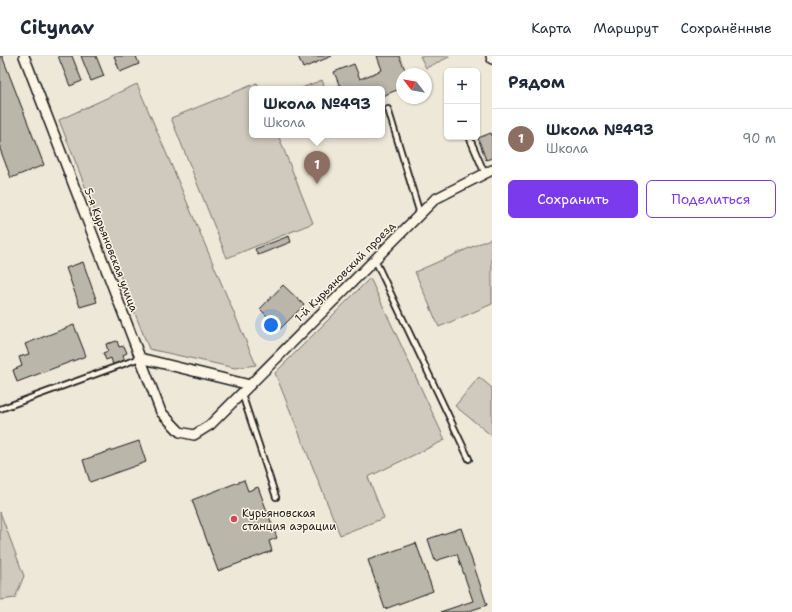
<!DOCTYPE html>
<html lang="ru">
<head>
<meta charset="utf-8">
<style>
	:root { --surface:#fff; --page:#f6f6f7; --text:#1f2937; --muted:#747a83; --line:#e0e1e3; --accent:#7c3aed }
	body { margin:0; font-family:"Shantell Sans",sans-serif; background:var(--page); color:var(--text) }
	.controls { position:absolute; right:12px; top:12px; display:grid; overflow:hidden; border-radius:6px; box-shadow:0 1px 3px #0004 }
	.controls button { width:36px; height:36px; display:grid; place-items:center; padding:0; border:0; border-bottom:1px solid var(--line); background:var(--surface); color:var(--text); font:20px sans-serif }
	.compass { position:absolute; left:396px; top:12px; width:36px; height:36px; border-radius:50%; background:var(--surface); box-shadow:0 1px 3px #0004; rotate:301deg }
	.you { position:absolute; left:271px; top:269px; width:14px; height:14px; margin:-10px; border:3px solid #fff; border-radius:50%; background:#1a73e8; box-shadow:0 0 0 6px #1a73e833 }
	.badge { display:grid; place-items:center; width:26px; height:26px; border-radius:50%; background:var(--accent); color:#fff; font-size:13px; font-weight:700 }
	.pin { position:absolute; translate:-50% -33px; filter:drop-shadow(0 1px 2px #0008) }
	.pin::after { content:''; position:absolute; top:21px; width:14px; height:12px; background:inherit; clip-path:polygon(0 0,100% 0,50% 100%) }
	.popup { position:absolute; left:249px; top:30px; width:136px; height:52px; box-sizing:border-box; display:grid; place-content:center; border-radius:6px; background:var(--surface); filter:drop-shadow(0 1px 3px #0005); font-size:13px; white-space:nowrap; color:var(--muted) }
	.popup b { font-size:15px; color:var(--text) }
	.popup::after { content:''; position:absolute; left:50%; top:100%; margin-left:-8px; border:8px solid transparent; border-top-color:var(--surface) }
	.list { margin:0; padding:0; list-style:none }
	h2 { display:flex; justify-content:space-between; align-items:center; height:52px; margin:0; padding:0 16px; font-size:17px }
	h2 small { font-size:13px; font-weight:400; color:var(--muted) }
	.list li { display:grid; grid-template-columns:26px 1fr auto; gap:12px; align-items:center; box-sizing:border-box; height:60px; padding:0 16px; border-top:1px solid var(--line) }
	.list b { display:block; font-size:15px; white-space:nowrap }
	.list p { margin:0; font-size:13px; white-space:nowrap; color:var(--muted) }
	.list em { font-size:13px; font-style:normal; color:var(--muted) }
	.actions { display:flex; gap:8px; padding:12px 16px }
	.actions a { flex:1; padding:9px 0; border:1px solid var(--accent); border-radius:6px; text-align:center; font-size:14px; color:var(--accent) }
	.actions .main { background:var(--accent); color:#fff }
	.map { position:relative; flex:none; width:492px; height:556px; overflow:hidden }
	header { display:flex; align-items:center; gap:24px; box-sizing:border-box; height:56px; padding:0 20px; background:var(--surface); border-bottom:1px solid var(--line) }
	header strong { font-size:19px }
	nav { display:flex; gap:22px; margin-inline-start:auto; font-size:14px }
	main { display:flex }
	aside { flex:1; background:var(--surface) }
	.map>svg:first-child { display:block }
	.green { fill:#cfcabd; stroke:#76736c }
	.building { fill:#bab6aa; stroke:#1c1c1c }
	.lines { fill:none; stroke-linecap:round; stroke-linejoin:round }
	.service-casing { stroke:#1c1c1c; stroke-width:8 }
	.minor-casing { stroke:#1c1c1c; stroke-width:12 }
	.service { stroke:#fcf5e5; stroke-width:4.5 }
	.minor { stroke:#fcf5e5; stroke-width:9 }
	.poi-dot { fill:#d1495b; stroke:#fcf5e5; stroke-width:1.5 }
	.labels { text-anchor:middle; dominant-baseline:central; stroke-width:3; stroke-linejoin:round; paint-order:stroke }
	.street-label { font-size:11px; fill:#1c1c1c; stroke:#fcf5e5 }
	.poi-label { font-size:11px; fill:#1c1c1c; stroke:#fcf5e5; text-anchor:start }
</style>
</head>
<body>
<header>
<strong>Citynav</strong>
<nav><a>Карта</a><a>Маршрут</a><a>Сохранённые</a></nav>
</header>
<main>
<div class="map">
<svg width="492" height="556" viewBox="0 0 492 556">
	<rect width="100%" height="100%" fill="#eee8d9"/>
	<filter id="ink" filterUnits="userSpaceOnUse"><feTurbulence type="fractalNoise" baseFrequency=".025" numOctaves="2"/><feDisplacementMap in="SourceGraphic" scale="8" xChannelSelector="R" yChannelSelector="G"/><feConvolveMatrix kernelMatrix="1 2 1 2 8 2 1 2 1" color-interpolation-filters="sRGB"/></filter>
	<g filter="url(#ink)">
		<path class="green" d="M420,0H449V1L426,12Z
			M322,24L325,33H299Z
			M257,27L260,33H252V79H278L313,167L227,202L171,62Z
			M137,28L256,309L235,312L149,293L59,64Z
			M492,182V248L439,271L415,216Z
			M370,222L445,384L368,421L384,462L340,479L275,317Z
			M479,321L492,332V380L455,350Z
			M0,456L24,520L15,542L1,544Z"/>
		<path class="building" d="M0,0H2L44,109L11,122L0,93Z
			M58,0H72L82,25L70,30Z
			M81,0H96L104,20L91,25Z
			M114,0H136L139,8L120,16Z
			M298,0H332L303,12Z
			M377,0H399L407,18H402V32L382,40V33H341L334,16L354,8L360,23L382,14Z
			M491,77L492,80V102L486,104L478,82Z
			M289,180L291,186L258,199L255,193Z
			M83,206L97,246L80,251L66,212Z
			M283,229L304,249L280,273L260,253Z
			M74,269L86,300L17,326L13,314L22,310L19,301L29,298L25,288Z
			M117,285L119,291L124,290L127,297L123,299L125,306L113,309L111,302L106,304L103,297L108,295L106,288Z
			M139,385L146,406L90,426L83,404Z
			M244,424L248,435L258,431L277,482L269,485L272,495L218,515L192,444Z
			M461,472L487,549L466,556H440L473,545L457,498L435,505L428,483Z
			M416,487L433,535L385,553L368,504Z"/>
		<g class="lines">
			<defs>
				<path id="service" d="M388,53L420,158
					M470,83L485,118
					M375,204L469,403
					M242,338L276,441
					M0,353L140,302"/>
				<path id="minor" d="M24,0L161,356L180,376L194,379L210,369L435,143L492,114
					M491,0L492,3
					M140,302L250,329"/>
			</defs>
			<use href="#service" class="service-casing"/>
			<use href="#minor" class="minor-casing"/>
			<use href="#service" class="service"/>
			<use href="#minor" class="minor"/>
		</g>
	</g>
	<circle class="poi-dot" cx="234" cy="463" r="4"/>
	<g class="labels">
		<g class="street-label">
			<text transform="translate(111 194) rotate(69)">5-я Курьяновская улица</text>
			<text transform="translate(345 216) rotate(-45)">1-й Курьяновский проезд</text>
		</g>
		<g class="poi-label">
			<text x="242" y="457">Курьяновская<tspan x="242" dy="13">станция аэрации</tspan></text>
		</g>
	</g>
</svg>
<div class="controls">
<button>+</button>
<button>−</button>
</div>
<svg class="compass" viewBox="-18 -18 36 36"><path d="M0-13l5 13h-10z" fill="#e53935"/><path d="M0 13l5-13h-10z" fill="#747a83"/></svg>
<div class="you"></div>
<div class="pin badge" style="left:317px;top:128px;background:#8d6e63">1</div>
<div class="popup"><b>Школа №493</b>Школа</div>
</div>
<aside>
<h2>Рядом<small></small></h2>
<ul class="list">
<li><span class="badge" style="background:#8d6e63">1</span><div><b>Школа №493</b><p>Школа</p></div><em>90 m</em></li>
</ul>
<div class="actions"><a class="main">Сохранить</a><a>Поделиться</a></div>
</aside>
</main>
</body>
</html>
